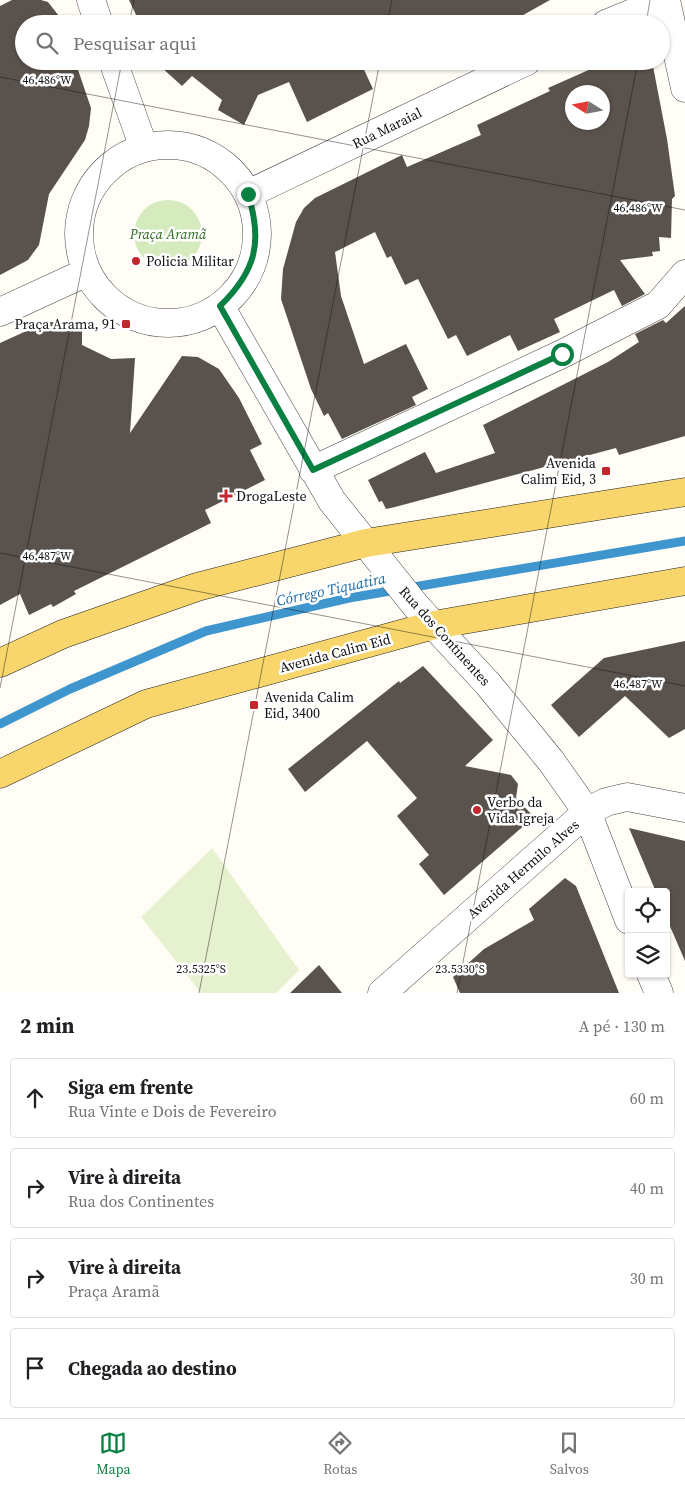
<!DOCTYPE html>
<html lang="pt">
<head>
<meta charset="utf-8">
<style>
	:root { --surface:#fff; --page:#f2f2f2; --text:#202124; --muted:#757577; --line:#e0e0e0; --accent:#0b8043 }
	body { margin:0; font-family:"Source Serif 4",serif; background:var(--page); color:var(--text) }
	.controls { position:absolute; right:15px; bottom:15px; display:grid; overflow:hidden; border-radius:5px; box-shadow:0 1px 4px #0004 }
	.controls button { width:45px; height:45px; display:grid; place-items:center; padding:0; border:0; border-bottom:1px solid var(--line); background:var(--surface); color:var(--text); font:25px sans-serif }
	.compass { position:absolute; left:565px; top:85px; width:45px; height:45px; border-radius:50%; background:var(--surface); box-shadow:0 1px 4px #0004; rotate:281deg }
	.stop { position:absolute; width:15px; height:15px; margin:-11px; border:4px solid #0b8043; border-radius:50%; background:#fff }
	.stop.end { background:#0b8043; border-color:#fff; box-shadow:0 1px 5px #0008 }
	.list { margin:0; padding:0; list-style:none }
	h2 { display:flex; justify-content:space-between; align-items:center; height:65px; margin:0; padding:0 20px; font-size:21px }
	h2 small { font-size:16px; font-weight:400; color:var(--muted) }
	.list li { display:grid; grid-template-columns:32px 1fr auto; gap:15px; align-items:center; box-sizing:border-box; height:80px; margin:0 10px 10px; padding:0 10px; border:1px solid var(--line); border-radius:5px }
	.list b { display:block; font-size:19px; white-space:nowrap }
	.list p { margin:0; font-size:16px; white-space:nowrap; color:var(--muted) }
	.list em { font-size:16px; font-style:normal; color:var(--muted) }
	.icon { flex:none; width:28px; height:28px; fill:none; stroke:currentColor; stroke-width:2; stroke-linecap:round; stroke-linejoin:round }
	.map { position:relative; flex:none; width:685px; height:993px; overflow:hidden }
	.search { position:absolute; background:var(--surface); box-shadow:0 1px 4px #0004; left:15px; right:15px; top:15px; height:55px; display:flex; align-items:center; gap:12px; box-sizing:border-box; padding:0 18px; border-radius:28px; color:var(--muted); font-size:19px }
	.sheet { height:425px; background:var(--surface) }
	nav { display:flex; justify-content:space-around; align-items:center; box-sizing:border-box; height:70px; border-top:1px solid var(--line); background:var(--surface); font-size:14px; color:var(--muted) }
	nav a { display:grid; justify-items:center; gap:2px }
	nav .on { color:var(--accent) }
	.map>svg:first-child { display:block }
	.green { fill:#d5ebbd }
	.pitch { fill:#e6f2cf }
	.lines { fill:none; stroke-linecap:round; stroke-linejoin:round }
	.stream { stroke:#3f96cf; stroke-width:9 }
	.building { fill:#5a524d; fill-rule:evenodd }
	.minor-casing { stroke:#444; stroke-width:29 }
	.primary-casing { stroke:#222; stroke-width:29 }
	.minor { stroke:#fff; stroke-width:28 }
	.primary { stroke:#f9d66b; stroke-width:28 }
	.route { stroke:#0b8043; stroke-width:6 }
	.ticks { fill:none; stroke:#111; stroke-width:1; stroke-opacity:0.45 }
	.poi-dot { fill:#c4262e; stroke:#fff; stroke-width:2 }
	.labels { text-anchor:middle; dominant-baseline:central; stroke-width:5; stroke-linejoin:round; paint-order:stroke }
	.street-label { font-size:14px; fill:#111; stroke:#fff }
	.park-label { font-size:14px; font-style:italic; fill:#2f6b1f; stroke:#fff }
	.poi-label { font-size:14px; fill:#111; stroke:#fff; text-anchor:start }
	.water-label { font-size:15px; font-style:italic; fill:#1768a6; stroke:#fff }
	.ticks-label { font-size:12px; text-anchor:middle; fill:#111; stroke:#fff; stroke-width:5; stroke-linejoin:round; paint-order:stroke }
</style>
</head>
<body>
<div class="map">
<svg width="685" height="993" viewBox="0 0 685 993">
	<rect width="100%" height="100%" fill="#fffdf5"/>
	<path class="green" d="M134 234a34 34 0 1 1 68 0a34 34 0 1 1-68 0Z"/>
	<path class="pitch" d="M212,848L299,970L276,993H201L141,917Z"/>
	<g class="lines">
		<path class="stream" d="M0,724L70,689L206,631L349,598L685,541"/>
	</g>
	<path class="building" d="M12,0H41L48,2L59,16L62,24H24V61H75L91,108L89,126L85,140L49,194L39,245L28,260L0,275V6Z
		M129,0H550L507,24H134L133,19L137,17Z
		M148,61H360L373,89L307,122L289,82L258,95L244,125L218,110L222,100L192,76L182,86L160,66L151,70Z
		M609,61H652L667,139L675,196L672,199L671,238L659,237L660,251L652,252L653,256L620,260L645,294L622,306L614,290L554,319L560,332L518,351L510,335L467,356L456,335L448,339L418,279L405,285L391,256L387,258L375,232L335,252L341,296L364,364L406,344L428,389L412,397L416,405L342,439L328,413L324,416L311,389L281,299L283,269L296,222L304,208L315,198L402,155L407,167L481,135L477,125L550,91L548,88ZM572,92H602V122H572Z
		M685,306V436L619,455L616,448L395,507L386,509L382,501L379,502L368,480L425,452L436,473L495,453L483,425L608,362L639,342L635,334L663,320L666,323Z
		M46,322H82V345L111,359L135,358L130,433L182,356L198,357L219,369L239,398L262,444L250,450L265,480L205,510L211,523L74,591L76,594L53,607L51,604L29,615L20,594L0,605V343Z
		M685,641V729L669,738L625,696L579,737L551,705L604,658Z
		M423,666L493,740L465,766L511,775L518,784L516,798L534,817L444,895L419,864L429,855L397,816L417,798L367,741L305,792L288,769L399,681L400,683Z
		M629,828L685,841V961L666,917V892H656Z
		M565,878L576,886L619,993H460L453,977L484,949L534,920L529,909Z
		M319,965L342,993H290Z"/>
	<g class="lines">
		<defs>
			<path id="minor" d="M91,0L99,24
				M666,0L685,88
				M606,24L664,0
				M113,61L144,148
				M79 234a89 89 0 1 1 178 0a89 89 0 1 1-178 0Z
				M248,194L527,61
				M220,306L332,501L416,606L488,684L551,761L587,812L629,920
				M0,312L87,272
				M313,470L562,354L658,305L685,274
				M651,974L659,993
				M382,993L587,812L606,802L627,797L685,808"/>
			<path id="primary" d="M0,663L63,634L197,587L366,543L685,492
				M0,774L146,704L434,625L685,581"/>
		</defs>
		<use href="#minor" class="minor-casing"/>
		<use href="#primary" class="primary-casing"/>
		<use href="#minor" class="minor"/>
		<use href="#primary" class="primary"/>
	</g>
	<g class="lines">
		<path class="route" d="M248,194C263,242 256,271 220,306L313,470L562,354"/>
	</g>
	<path class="ticks" d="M129,24L134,0M387,24L392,0M646,24L650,0M0,77L685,210M0,553L685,686M0,688L122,61M199,993L380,61M457,993L638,61"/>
	<g class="poi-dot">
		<circle cx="136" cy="261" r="5"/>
		<rect x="121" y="319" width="10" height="10" rx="2.5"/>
		<rect x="601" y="466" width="10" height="10" rx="2.5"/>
		<path d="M223.5 488.5h5v5h5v5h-5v5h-5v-5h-5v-5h5z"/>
		<rect x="249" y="700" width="10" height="10" rx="2.5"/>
		<circle cx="477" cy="810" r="5"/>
	</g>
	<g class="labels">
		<g class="street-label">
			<text transform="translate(387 128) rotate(-26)">Rua Maraial</text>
			<text transform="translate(445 636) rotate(48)">Rua dos Continentes</text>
			<text transform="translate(335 653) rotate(-15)">Avenida Calim Eid</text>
			<text transform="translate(523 869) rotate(-41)">Avenida Hermilo Alves</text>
		</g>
		<g class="park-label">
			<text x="168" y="234">Praça Aramã</text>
		</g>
		<g class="poi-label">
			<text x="146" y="261">Policia Militar</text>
			<text x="116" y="324" text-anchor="end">Praça Arama, 91</text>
			<text x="596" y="463" text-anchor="end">Avenida<tspan x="596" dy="16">Calim Eid, 3</tspan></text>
			<text x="236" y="496">DrogaLeste</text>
			<text x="264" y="697">Avenida Calim<tspan x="264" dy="16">Eid, 3400</tspan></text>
			<text x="487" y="802">Verbo da<tspan x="487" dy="16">Vida Igreja</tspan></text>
		</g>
		<g class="water-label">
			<text transform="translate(331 589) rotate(-12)">Córrego Tiquatira</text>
		</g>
	</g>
	<g class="ticks-label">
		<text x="47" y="84">46.486°W</text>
		<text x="638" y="212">46.486°W</text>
		<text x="47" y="560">46.487°W</text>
		<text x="638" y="688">46.487°W</text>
		<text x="201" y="973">23.5325°S</text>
		<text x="460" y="973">23.5330°S</text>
	</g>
</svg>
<div class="controls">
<button><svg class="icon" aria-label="locate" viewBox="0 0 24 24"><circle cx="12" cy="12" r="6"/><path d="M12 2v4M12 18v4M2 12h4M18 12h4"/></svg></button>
<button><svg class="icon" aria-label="layers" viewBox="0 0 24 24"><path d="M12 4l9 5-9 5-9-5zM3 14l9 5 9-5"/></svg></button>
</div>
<svg class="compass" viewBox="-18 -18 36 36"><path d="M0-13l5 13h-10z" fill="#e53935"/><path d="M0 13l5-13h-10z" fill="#757577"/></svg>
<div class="stop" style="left:562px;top:354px"></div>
<div class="stop end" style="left:248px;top:194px"></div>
<div class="search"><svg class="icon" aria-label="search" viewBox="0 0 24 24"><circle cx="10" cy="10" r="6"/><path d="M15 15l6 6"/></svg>Pesquisar aqui</div>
</div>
<section class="sheet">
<h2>2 min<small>A pé · 130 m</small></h2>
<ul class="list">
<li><svg class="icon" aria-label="ahead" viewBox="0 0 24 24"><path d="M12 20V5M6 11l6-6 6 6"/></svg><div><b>Siga em frente</b><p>Rua Vinte e Dois de Fevereiro</p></div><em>60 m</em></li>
<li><svg class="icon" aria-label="right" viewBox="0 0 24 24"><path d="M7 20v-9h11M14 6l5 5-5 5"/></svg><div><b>Vire à direita</b><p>Rua dos Continentes</p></div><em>40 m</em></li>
<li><svg class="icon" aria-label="right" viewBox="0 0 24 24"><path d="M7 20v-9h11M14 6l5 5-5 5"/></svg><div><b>Vire à direita</b><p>Praça Aramã</p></div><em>30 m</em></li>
<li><svg class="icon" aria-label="arrive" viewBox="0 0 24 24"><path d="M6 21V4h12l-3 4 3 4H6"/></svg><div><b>Chegada ao destino</b></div></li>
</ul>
</section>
<nav>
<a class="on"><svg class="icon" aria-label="map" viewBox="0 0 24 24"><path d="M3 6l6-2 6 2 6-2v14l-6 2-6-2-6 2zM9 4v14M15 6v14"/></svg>Mapa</a>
<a><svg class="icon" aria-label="directions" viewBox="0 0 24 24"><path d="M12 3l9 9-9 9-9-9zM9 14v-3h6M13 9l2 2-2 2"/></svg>Rotas</a>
<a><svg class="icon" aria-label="saved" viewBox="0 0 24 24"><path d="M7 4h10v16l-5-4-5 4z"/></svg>Salvos</a>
</nav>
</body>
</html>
